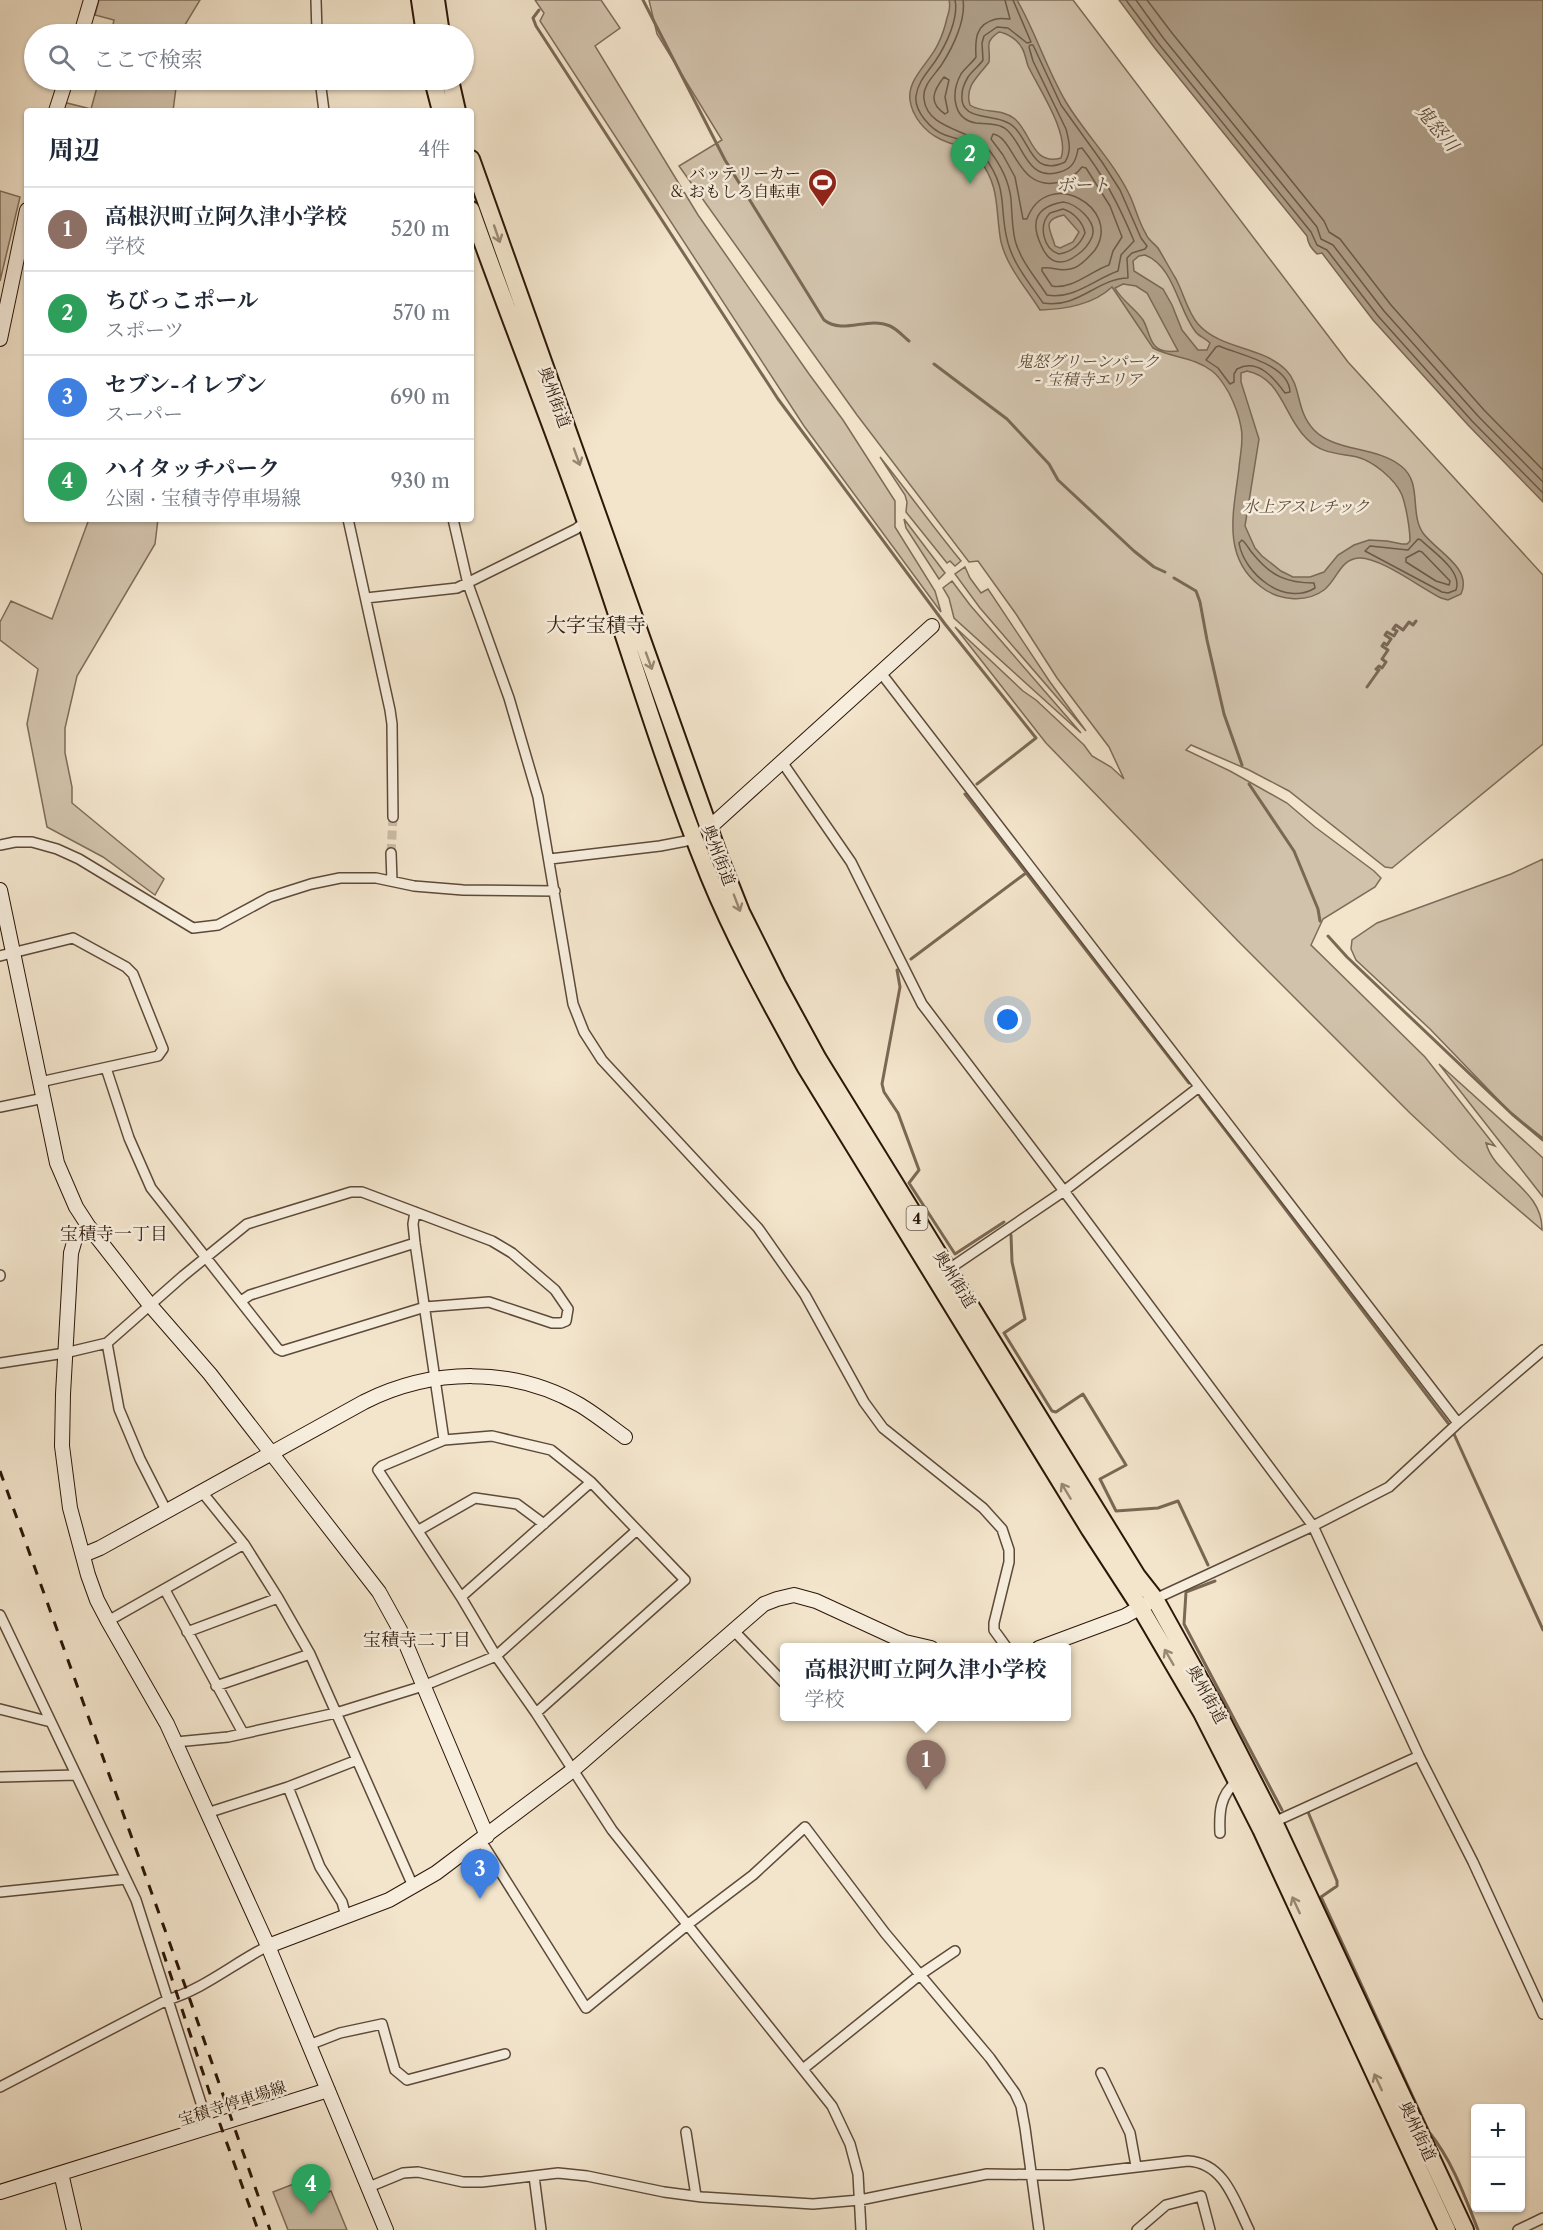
<!DOCTYPE html>
<html lang="ja">
<head>
<meta charset="utf-8">
<style>
	:root { --surface:#fff; --page:#f2f2f3; --text:#1f2937; --muted:#747a83; --line:#e0e1e3; --accent:#0b8043 }
	body { margin:0; font-family:"Libre Caslon Text","Noto Serif JP",serif; background:var(--page); color:var(--text) }
	.controls { position:absolute; right:18px; bottom:18px; display:grid; overflow:hidden; border-radius:6px; box-shadow:0 2px 4px #0004 }
	.controls button { width:54px; height:54px; display:grid; place-items:center; padding:0; border:0; border-bottom:2px solid var(--line); background:var(--surface); color:var(--text); font:30px sans-serif }
	.you { position:absolute; left:1008px; top:1020px; width:21px; height:21px; margin:-15px; border:4px solid #fff; border-radius:50%; background:#1a73e8; box-shadow:0 0 0 9px #1a73e833 }
	.badge { display:grid; place-items:center; width:39px; height:39px; border-radius:50%; background:var(--accent); color:#fff; font-size:20px; font-weight:700 }
	.pin { position:absolute; translate:-50% -50px; filter:drop-shadow(0 2px 3px #0008) }
	.pin::after { content:''; position:absolute; top:32px; width:21px; height:18px; background:inherit; clip-path:polygon(0 0,100% 0,50% 100%) }
	.popup { position:absolute; left:780px; top:1643px; width:291px; height:78px; box-sizing:border-box; display:grid; place-content:center; border-radius:6px; background:var(--surface); filter:drop-shadow(0 2px 4px #0005); font-size:20px; white-space:nowrap; color:var(--muted) }
	.popup b { font-size:22px; color:var(--text) }
	.popup::after { content:''; position:absolute; left:50%; top:100%; margin-left:-12px; border:12px solid transparent; border-top-color:var(--surface) }
	.list { margin:0; padding:0; list-style:none }
	h2 { display:flex; justify-content:space-between; align-items:center; height:78px; margin:0; padding:0 24px; font-size:26px }
	h2 small { font-size:20px; font-weight:400; color:var(--muted) }
	.list li { display:grid; grid-template-columns:39px 1fr auto; gap:18px; align-items:center; box-sizing:border-box; height:84px; padding:0 24px; border-top:2px solid var(--line) }
	.list b { display:block; font-size:22px; white-space:nowrap }
	.list p { margin:0; font-size:20px; white-space:nowrap; color:var(--muted) }
	.list em { font-size:20px; font-style:normal; color:var(--muted) }
	.icon { flex:none; width:33px; height:33px; fill:none; stroke:currentColor; stroke-width:2; stroke-linecap:round; stroke-linejoin:round }
	.map { position:relative; flex:none; width:1543px; height:2230px; overflow:hidden }
	.search { position:absolute; background:var(--surface); box-shadow:0 2px 4px #0004; left:24px; top:24px; width:450px; height:66px; display:flex; align-items:center; gap:15px; box-sizing:border-box; padding:0 21px; border-radius:33px; color:var(--muted); font-size:22px }
	.panel { position:absolute; background:var(--surface); box-shadow:0 2px 4px #0004; left:24px; top:108px; width:450px; height:414px; border-radius:6px }
	.map>svg:first-child { display:block }
	.green { fill:#d1c2ab; stroke:#7e6c5a; stroke-width:1.5 }
	.water { fill:#af9f89; stroke:#7a6855; stroke-width:1.5; fill-rule:evenodd }
	.lines { fill:none; stroke-linecap:round; stroke-linejoin:round }
	.shore { stroke:#6d5a48; stroke-width:1.5 }
	.stream { stroke:#7a6855; stroke-width:3 }
	.street-tunnel { stroke:#cbbca5; stroke-width:9; stroke-dasharray:9 4.5; stroke-linecap:butt }
	.street-casing { stroke:#5d4a39; stroke-width:12 }
	.secondary-casing { stroke:#2b1608; stroke-width:16 }
	.highway-casing { stroke:#2b1608; stroke-width:20 }
	.street { stroke:#f7eede; stroke-width:9 }
	.secondary { stroke:#f7eede; stroke-width:14 }
	.highway { stroke:#f3e5cc; stroke-width:16 }
	.rail { stroke:#2b1608; stroke-width:3; stroke-dasharray:10 10; stroke-linecap:butt }
	.oneway { stroke:#998874 }
	.labels { text-anchor:middle; dominant-baseline:central; stroke-width:5; stroke-linejoin:round; paint-order:stroke }
	.shield { fill:#f7eede; stroke:#685748; stroke-width:1.5 }
	.shield-label { font-size:15px; font-weight:bold; fill:#2b1608 }
	.poi-label { font-size:16px; fill:#2b1608; stroke:#f7eede; text-anchor:end }
	.park-label { font-size:16px; font-style:italic; fill:#5d4a39; stroke:#f7eede }
	.street-label { font-size:16px; fill:#2b1608; stroke:#f7eede }
	.water-label { font-size:18px; font-style:italic; fill:#604d3c; stroke:#f7eede }
	.neighbourhood-label { font-size:18px; fill:#2b1608; stroke:#f7eede }
	.quarter-label { font-size:20px; fill:#2b1608; stroke:#f7eede }
</style>
</head>
<body>
<div class="map">
<svg width="1543" height="2230" viewBox="0 0 1543 2230">
	<rect width="100%" height="100%" fill="#f3e5cc"/>
	<filter id="stains"><feTurbulence type="fractalNoise" baseFrequency=".00333" numOctaves="4"/><feColorMatrix values="0 0 0 0 .2 0 0 0 0 .09 0 0 0 0 .02 0 0 0 .5 -.17"/></filter>
	<radialGradient id="worn" r=".72"><stop offset=".6" stop-color="#630" stop-opacity="0"/><stop offset="1" stop-color="#630" stop-opacity=".3"/></radialGradient>
	<path class="green" d="M99,0H200L183,28L182,34H111L114,20L95,15Z
		M535,0H601L620,28L595,46L698,215L809,374L843,420L895,501V527L935,591L941,612L804,426L540,21L544,13Z
		M649,0H1073L1348,362L1543,575V744L1392,868L1385,867L1289,791L1249,770L1191,745L1186,750L1230,771L1287,803L1315,827L1374,871L1381,878L1375,887L1323,919L1311,945L1425,1057L1495,1146L1486,1143C1494,1176 1543,1189 1542,1230L1459,1159L1410,1113L1237,940L1046,743L955,627L1023,691L1036,700L1084,745L1092,756L1111,767L1124,779L1109,747L1057,678L1016,614L978,561L969,562L857,415L679,166L722,140L657,34Z
		M99,80H177L173,111H61L63,102L91,109Z
		M0,191L20,197L0,281Z
		M880,457C908,492 933,527 961,561L955,566L950,561L947,563L906,512L907,502L905,495Z
		M89,519H158L155,544L77,676L65,728V753L72,787V803L164,879L155,895L103,857L47,827L27,724L38,669L0,640V622L11,601L52,619Z
		M904,519L945,573L939,579L906,528Z
		M965,567L970,578L981,593L988,589L1050,682L1086,731L980,608L955,574Z
		M952,581L970,605L1081,733L954,618L949,598L943,588Z
		M1543,859V1138L1512,1114L1430,1029L1356,960L1351,949L1352,940L1377,923L1511,874Z
		M1439,1064L1543,1158V1197Z
		M304,2180L310,2198L331,2191L347,2230H288L273,2192Z"/>
	<path class="water" d="M949,0H1017C1036,33 1047,70 1066,102C1086,135 1114,162 1130,196C1136,209 1139,223 1146,234C1148,240 1154,243 1158,248C1164,258 1170,269 1176,279C1184,294 1187,311 1198,324C1221,350 1262,346 1286,370C1302,386 1295,410 1314,430C1335,452 1376,446 1401,466C1423,483 1409,513 1423,533C1436,551 1473,568 1461,594L1448,600L1441,598C1421,588 1380,557 1359,558C1340,559 1337,580 1324,590C1305,604 1277,600 1260,586C1221,556 1234,510 1239,468C1240,454 1244,441 1241,427C1239,415 1234,403 1229,393C1225,386 1219,376 1212,371C1194,357 1172,358 1153,348L1112,287C1093,305 1065,309 1040,310C1027,289 1007,267 1001,242C995,211 1001,187 979,159C968,146 954,146 940,139C925,132 912,116 910,100C907,79 930,62 938,44C942,36 945,27 947,18C949,12 951,6 949,0ZM999,32C1007,33 1018,40 1022,48C1025,53 1026,60 1028,66C1039,89 1070,134 1061,158C1032,166 1032,134 1015,119C1002,108 983,114 970,105C964,86 979,76 989,62C991,46 983,43 999,32ZM1064,215L1079,232L1073,242L1060,248L1055,246C1051,230 1040,220 1064,215ZM1145,255C1174,266 1178,309 1195,331C1198,336 1205,338 1210,343L1207,350H1198L1182,330L1172,305L1163,289L1134,271L1133,261L1139,256ZM1123,284L1136,286L1147,293L1178,351C1170,352 1161,352 1155,346C1149,340 1148,328 1143,320C1135,308 1122,301 1115,288ZM1247,371C1282,378 1284,417 1306,438C1321,454 1337,453 1357,457C1373,461 1395,479 1402,495C1406,506 1410,529 1410,541L1407,544H1402L1387,541L1369,540L1354,545L1338,555L1324,572L1310,577H1293L1281,571L1262,556L1255,548L1245,526L1259,439L1241,382V373Z
		M1119,0H1543V502L1468,425L1373,320L1322,253L1317,254C1311,248 1308,244 1307,236L1154,47Z"/>
	<g class="lines">
		<path class="shore" d="M955,0C959,18 946,45 936,60C928,72 918,81 916,96C914,111 931,130 945,135C960,140 974,142 984,156C1010,191 998,208 1008,243C1014,265 1030,284 1043,303C1078,309 1098,278 1128,278L1127,258L1132,253L1145,249L1147,246L1141,238L1120,190L1102,162L1061,105L1033,45H1030L1029,47L1033,61L1066,129C1069,141 1072,151 1065,162C1033,177 1031,145 1015,128C1000,111 959,124 962,95C962,89 965,82 968,77C972,71 979,66 983,60L982,43L984,36L997,27L1008,28L1027,43L1031,42L1013,0
			M963,0C966,20 953,47 942,64C935,75 922,85 924,99C927,130 972,129 989,150C1000,164 1009,182 1011,199C1012,213 1012,227 1015,240C1020,260 1036,278 1047,295C1073,300 1095,279 1118,271L1121,255L1134,241C1120,207 1105,177 1082,148L1078,149C1076,161 1072,169 1060,172C1027,182 1024,145 1007,130C999,123 986,124 976,123C952,119 951,92 961,74C965,68 972,63 976,57C975,40 975,24 996,19C1001,18 1006,19 1010,19L1005,0
			M1126,0L1158,43L1311,232L1317,245L1327,250L1378,316L1472,421L1543,493
			M1136,0L1164,39L1317,227L1321,239L1333,245L1384,311L1478,416L1543,482
			M1147,0L1172,33L1324,221L1329,232L1340,239L1391,305L1484,410L1543,470
			M944,77L949,80L945,97L948,112L945,114C928,103 933,91 944,77Z
			M993,134C1015,137 1017,193 1060,182C1070,179 1076,175 1082,167L1086,168L1110,206L1122,237L1113,251L1109,265C1091,271 1072,290 1052,286L1042,271V268C1053,266 1060,273 1074,268C1082,265 1089,257 1095,250C1123,208 1047,165 1027,219H1023L1015,177L1003,155L991,139Z
			M1063,202C1076,203 1098,222 1092,237C1089,244 1083,251 1077,255C1060,268 1048,262 1041,245C1030,221 1036,207 1063,202Z
			M1063,209C1073,212 1083,222 1085,233C1080,245 1072,252 1059,254C1043,249 1038,225 1050,213Z
			M1219,346C1240,355 1289,364 1290,392L1285,393C1274,378 1258,358 1237,369L1234,374V382L1230,384L1218,368L1206,360L1216,347Z
			M1418,539L1421,540C1433,552 1463,571 1456,590L1448,593L1442,592L1365,551L1370,546L1408,550Z
			M1242,540C1247,544 1249,550 1254,555C1271,576 1287,583 1314,583L1315,588C1285,607 1244,574 1239,543Z
			M1419,551L1422,552L1450,581L1449,585L1436,581L1406,562V558Z"/>
		<path class="stream" d="M643,0L725,160L824,320C844,335 867,316 890,326C897,329 903,336 909,341
			M539,10L533,18L536,26L778,399L945,624L1036,738L977,784
			M934,364L1007,419L1049,464L1058,480L1134,551L1154,567L1165,572
			M1174,578L1196,591L1200,602L1207,640L1224,714L1242,765
			M1367,687L1379,670L1376,669L1379,666L1382,668L1386,662L1382,659L1388,650L1382,646L1384,643L1387,645L1391,639L1385,635L1387,632L1394,636L1397,631L1393,629L1396,625L1403,630L1409,622L1413,625L1416,621
			M1249,784L1294,851L1318,909L1320,921
			M965,794L1189,1083
			M1328,936L1347,957L1512,1114L1543,1140
			M911,959L1026,873
			M897,970L900,987L882,1084L884,1092L898,1113L919,1170L909,1183L955,1254L1004,1222
			M1200,1097L1448,1423
			M1011,1235L1012,1262L1025,1319L1004,1333L1052,1411L1056,1412L1083,1394L1126,1465L1100,1479L1116,1511L1158,1508L1178,1501L1208,1565
			M1454,1434L1543,1630
			M1215,1581L1186,1592L1184,1624L1282,1810
			M1308,1812L1337,1881V1886L1321,1897L1429,2132C1452,2160 1465,2197 1478,2230"/>
		<path class="street-tunnel" d="M391,853L393,817"/>
		<defs>
			<path id="street" d="M316,0L317,34
				M320,80L324,111
				M348,519L390,710L392,724L393,817
				M453,519L468,584L509,698L538,797L573,1004L584,1032L602,1060L758,1228L805,1295L864,1402L883,1428L983,1508L1002,1529L1009,1550V1562L994,1623V1630L1007,1648
				M366,598L457,588L576,529L586,521
				M881,673L1458,1423
				M782,762L851,862L922,1004L1064,1191L1313,1526L1419,1756L1473,1862L1543,2014
				M0,845L15,842H32L57,849L79,859L193,928L218,925L270,897L311,884L340,878H376L414,886L463,890L555,891
				M391,853L392,881
				M550,859L660,846L686,841L695,837
				M0,956L73,938L126,967L133,974L163,1049L158,1056L40,1082
				M0,1107L44,1098
				M415,1212L413,1224L415,1243L444,1440
				M949,1269L1064,1191L1199,1087
				M0,1275V1276
				M241,1301L250,1295L415,1243
				M107,1343L119,1409L140,1459L167,1512
				M0,1363L65,1353L107,1343L183,1276L247,1224L351,1192H362L492,1241L512,1253L555,1290L568,1309L566,1321L561,1323H552L489,1302L425,1307L282,1351L278,1349L151,1188L129,1138L106,1068
				M202,1492L244,1544
				M419,1530L475,1498L517,1504L544,1524
				M165,1590L243,1733
				M461,1597L591,1482
				M1155,1599L1313,1526L1389,1487L1458,1423L1543,1350
				M0,1615L136,1900L209,2128
				M108,1621L244,1544L278,1598L310,1654L413,1886
				M187,1632L278,1598
				M735,1632L785,1684
				M216,1686L310,1654
				M0,1709L51,1722
				M536,1713L685,1580L591,1482L551,1450L492,1436L444,1440L382,1466L378,1470L461,1597L496,1656L536,1713L612,1830L832,2106L850,2144L858,2174L861,2230
				M176,1742L228,1737L336,1713L423,1686L496,1656L637,1530
				M0,1777L76,1775
				M207,1813L288,1787
				M1274,1822L1419,1756
				M1220,1833C1219,1812 1220,1795 1237,1781
				M481,1841L586,2008L687,1925L753,1875L805,1827L885,1933L990,2058L1015,2093L1021,2106L1025,2128L1039,2230
				M0,1892L126,1879
				M346,1916L342,1902L320,1867L288,1787L357,1760
				M309,2045L340,2033L382,2024L395,2070L407,2080L505,2054
				M803,2069L921,1974L955,1951
				M1101,2073L1130,2133L1136,2166
				M0,2087L167,2000C204,1989 234,1963 268,1946
				M686,2132L696,2196
				M534,2176L541,2230
				M369,2187L403,2173L418,2172L463,2182H482L558,2173L587,2176L664,2192L702,2197L813,2204L860,2200L987,2174L1069,2175L1188,2161C1225,2163 1235,2202 1249,2230
				M1137,2230L1166,2205L1201,2196L1210,2230
				M1518,2230L1543,2218"/>
			<path id="secondary" d="M81,34L91,0
				M56,111L66,80
				M0,339L27,210
				M709,828L932,626
				M0,890L57,1163L76,1207L89,1227L75,1239L71,1253L63,1394L62,1446L70,1508L88,1575L97,1600L108,1621L167,1724L268,1946L386,2230
				M89,1227L150,1305L210,1374L379,1592L400,1630L487,1836
				M83,1555L100,1548L364,1402C432,1368 512,1366 580,1405C595,1414 610,1426 625,1437
				M1039,1648L1125,1616L1148,1603
				M268,1946L389,1900L436,1873L573,1770L764,1604L777,1599L794,1595L816,1601L905,1642L931,1648
				M61,2173L74,2230
				M0,2192L328,2090"/>
			<path id="highway" d="M420,0L425,34
				M436,0L441,34
				M433,80L441,111
				M450,80L457,111
				M471,159L720,859L741,912L777,984L818,1059L1137,1576L1155,1599L1215,1707L1274,1822L1465,2230
				M471,210C508,315 550,418 586,522C627,640 662,761 709,876C736,942 771,1004 805,1066L1090,1530L1140,1607L1202,1713L1261,1829L1447,2230"/>
		</defs>
		<use href="#street" class="street-casing"/>
		<use href="#secondary" class="secondary-casing"/>
		<use href="#highway" class="highway-casing"/>
		<use href="#street" class="street"/>
		<use href="#secondary" class="secondary"/>
		<use href="#highway" class="highway"/>
		<path class="rail" d="M0,1471L188,1994L270,2230
			M163,1952L220,2124L258,2230"/>
	</g>
	<defs><path id="oneway-shaft" d="M-6 0H5M1.5-3L5.5 0L1.5 3" fill="none" stroke-width="1.6" stroke-linecap="round" stroke-linejoin="round" transform="scale(1.5)"/></defs>
	<g class="oneway">
		<use href="#oneway-shaft" transform="translate(497 234) rotate(71)"/>
		<use href="#oneway-shaft" transform="translate(577 457) rotate(70)"/>
		<use href="#oneway-shaft" transform="translate(649 661) rotate(70)"/>
		<use href="#oneway-shaft" transform="translate(737 903) rotate(69)"/>
		<use href="#oneway-shaft" transform="translate(1066 1491) rotate(-121)"/>
		<use href="#oneway-shaft" transform="translate(1169 1657) rotate(-120)"/>
		<use href="#oneway-shaft" transform="translate(1296 1905) rotate(-115)"/>
		<use href="#oneway-shaft" transform="translate(1378 2082) rotate(-115)"/>
	</g>
	<defs>
		<symbol id="stadium-pin" viewBox="-11 -11 22 30"><path d="M0 17L-7.5 6A9.5 9.5 0 1 1 7.5 6Z" fill="#8f2418" stroke="#f7eede"/><path d="M0-5a6.5 5 0 1 0 0 10a6.5 5 0 1 0 0-10ZM-3.5-1.8h7v3.6h-7Z" fill="#fff"/></symbol>
	</defs>
	<g fill-rule="evenodd">
		<use href="#stadium-pin" x="806" y="166" width="33" height="45"/>
	</g>
	<g class="labels">
		<rect class="shield" x="906.5" y="1206" width="21" height="24" rx="4.5"/>
		<g class="shield-label">
			<text x="917" y="1218">4</text>
		</g>
		<g class="poi-label">
			<text x="801" y="173">バッテリーカー<tspan x="801" dy="18">＆ おもしろ自転車</tspan></text>
		</g>
		<g class="park-label">
			<text x="1088" y="361">鬼怒グリーンパーク<tspan x="1088" dy="18">- 宝積寺エリア</tspan></text>
			<text x="1306" y="506">水上アスレチック</text>
		</g>
		<g class="street-label">
			<text transform="translate(555 397) rotate(70)">奥州街道</text>
			<text transform="translate(719 855) rotate(69)">奥州街道</text>
			<text transform="translate(955 1279) rotate(58)">奥州街道</text>
			<text transform="translate(1207 1694) rotate(61)">奥州街道</text>
			<text transform="translate(232 2103) rotate(-18)">宝積寺停車場線</text>
			<text transform="translate(1418 2131) rotate(65)">奥州街道</text>
		</g>
		<g class="water-label">
			<text transform="translate(1437 128) rotate(50)">鬼怒川</text>
			<text x="1083" y="185">ボート</text>
		</g>
		<g class="neighbourhood-label">
			<text x="114" y="1234">宝積寺一丁目</text>
			<text x="417" y="1640">宝積寺二丁目</text>
		</g>
		<g class="quarter-label">
			<text x="596" y="625">大字宝積寺</text>
		</g>
	</g>
	<rect width="100%" height="100%" filter="url(#stains)"/>
	<rect width="100%" height="100%" fill="url(#worn)"/>
</svg>
<div class="controls">
<button>+</button>
<button>−</button>
</div>
<div class="you"></div>
<div class="pin badge" style="left:926px;top:1790px;background:#8d6e63">1</div>
<div class="popup"><b>高根沢町立阿久津小学校</b>学校</div>
<div class="pin badge" style="left:970px;top:184px;background:#2e9e5b">2</div>
<div class="pin badge" style="left:480px;top:1899px;background:#3f7fe0">3</div>
<div class="pin badge" style="left:311px;top:2214px;background:#2e9e5b">4</div>
<div class="search"><svg class="icon" aria-label="search" viewBox="0 0 24 24"><circle cx="10" cy="10" r="6"/><path d="M15 15l6 6"/></svg>ここで検索</div>
<section class="panel">
<h2>周辺<small>4件</small></h2>
<ul class="list">
<li><span class="badge" style="background:#8d6e63">1</span><div><b>高根沢町立阿久津小学校</b><p>学校</p></div><em>520 m</em></li>
<li><span class="badge" style="background:#2e9e5b">2</span><div><b>ちびっこポール</b><p>スポーツ</p></div><em>570 m</em></li>
<li><span class="badge" style="background:#3f7fe0">3</span><div><b>セブン-イレブン</b><p>スーパー</p></div><em>690 m</em></li>
<li><span class="badge" style="background:#2e9e5b">4</span><div><b>ハイタッチパーク</b><p>公園 · 宝積寺停車場線</p></div><em>930 m</em></li>
</ul>
</section>
</div>
</body>
</html>
